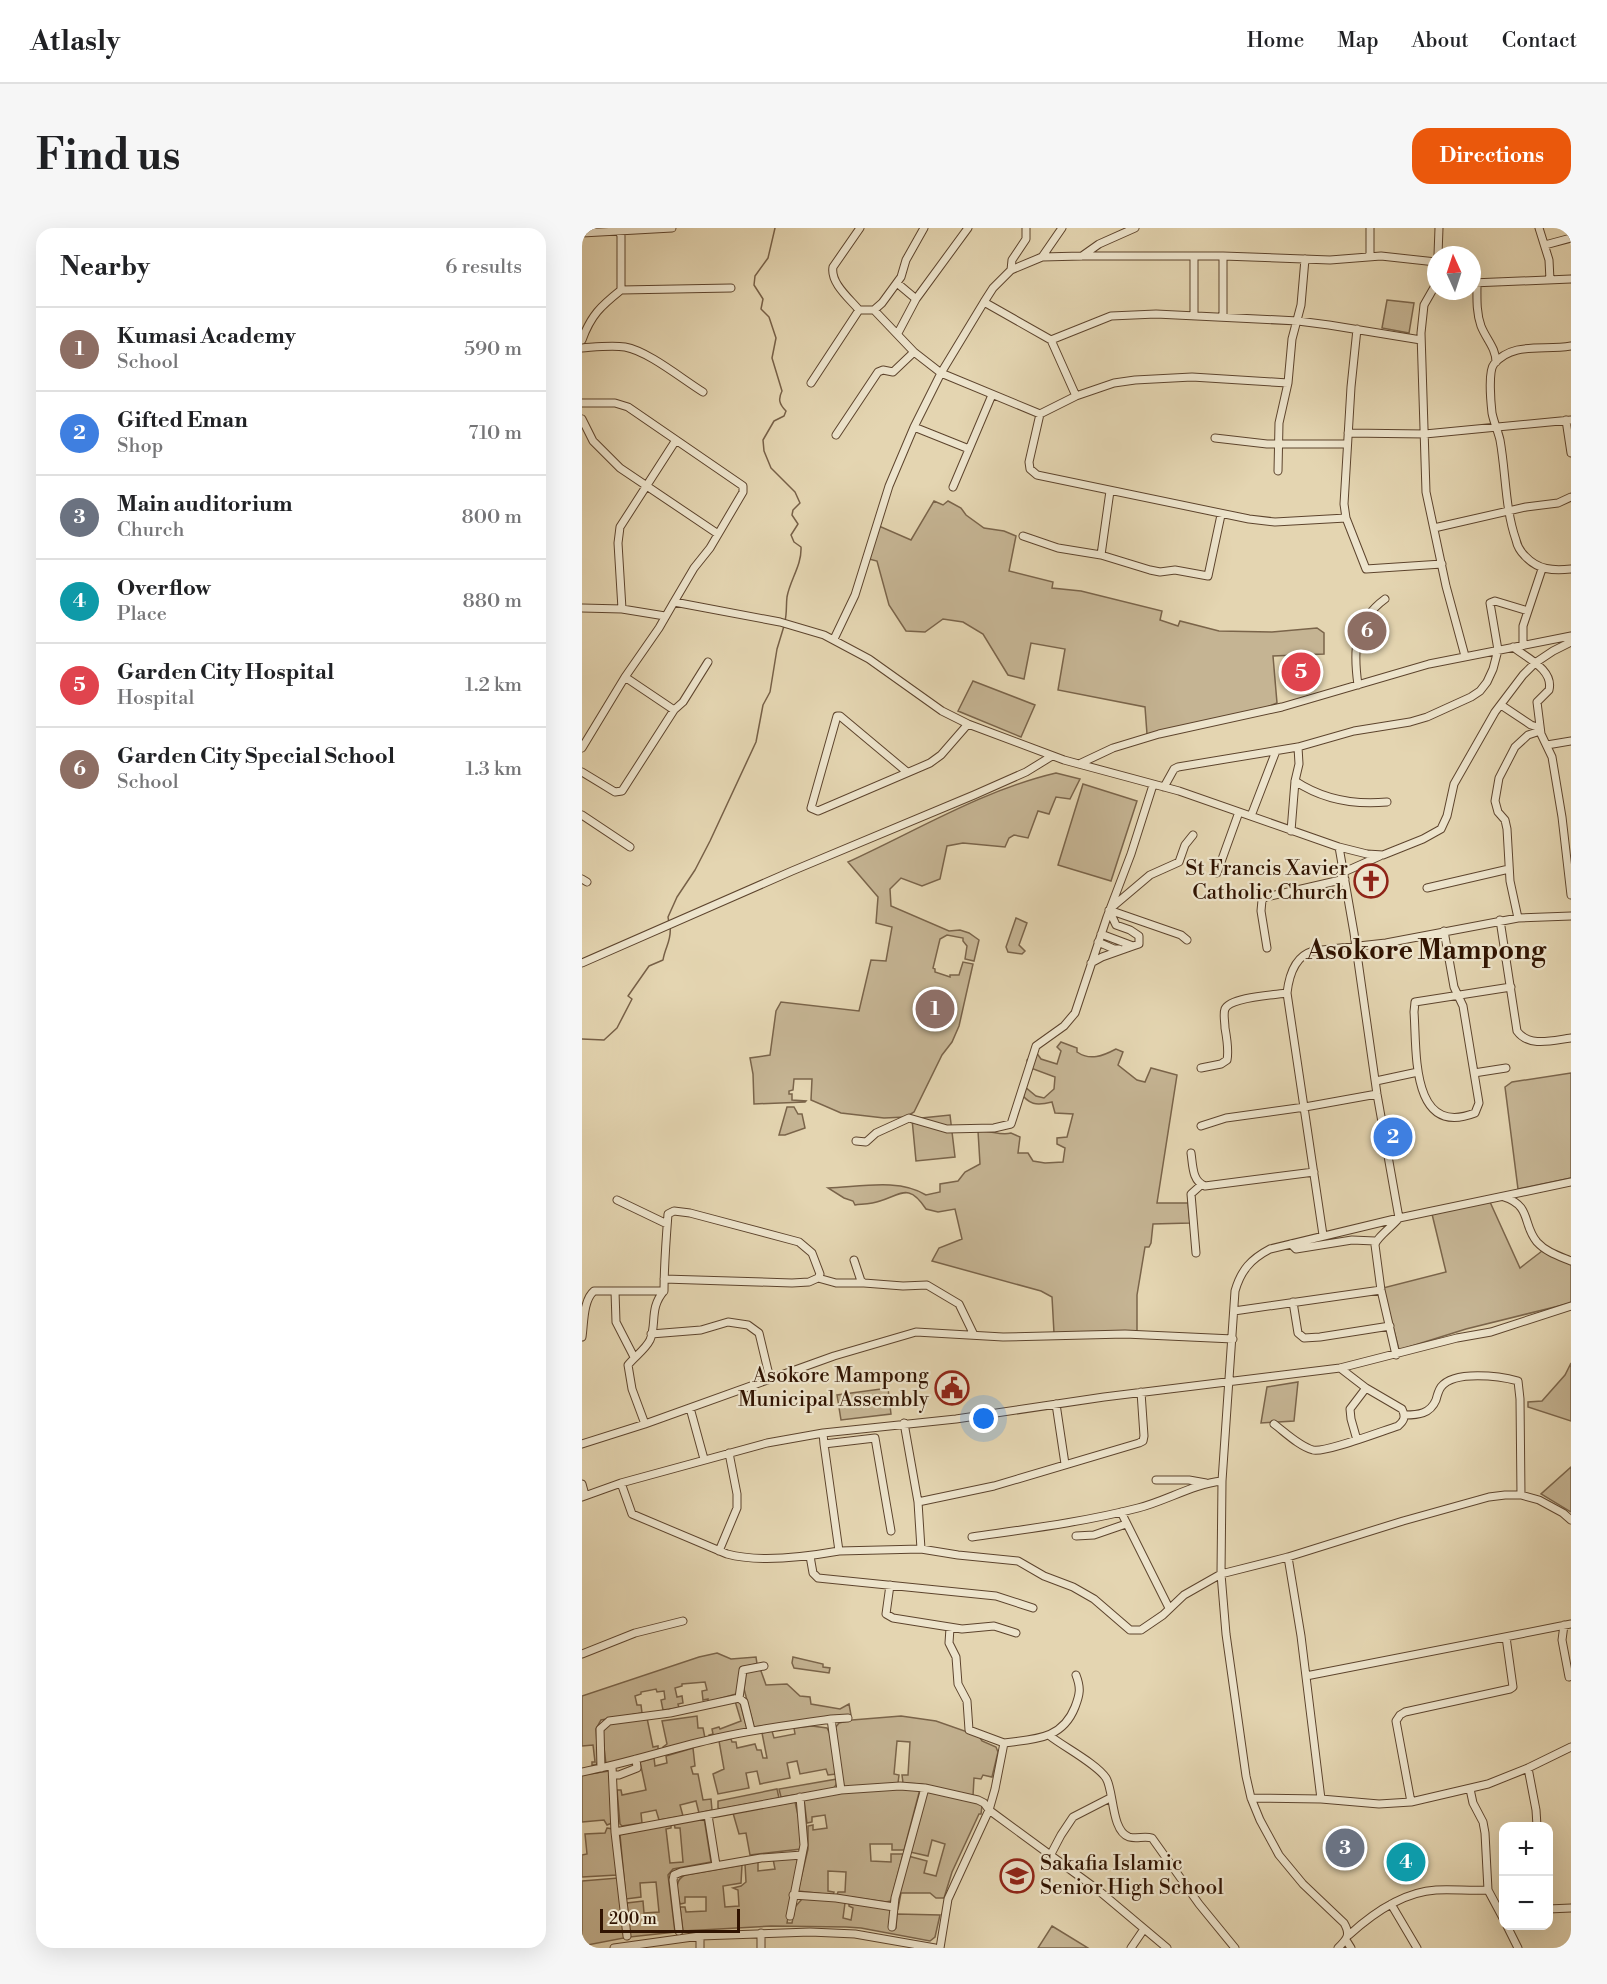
<!DOCTYPE html>
<html lang="en">
<head>
<meta charset="utf-8">
<style>
	:root { --surface:#fff; --page:#f6f6f6; --text:#202124; --muted:#757577; --line:#e0e0e0; --accent:#ea580c }
	body { margin:0; font-family:"Libre Bodoni",serif; background:var(--page); color:var(--text) }
	.controls { position:absolute; right:18px; bottom:18px; display:grid; overflow:hidden; border-radius:12px; box-shadow:0 6px 24px #0002 }
	.controls button { width:54px; height:54px; display:grid; place-items:center; padding:0; border:0; border-bottom:2px solid var(--line); background:var(--surface); color:var(--text); font:30px sans-serif }
	.compass { position:absolute; left:845px; top:18px; width:54px; height:54px; border-radius:50%; background:var(--surface); box-shadow:0 6px 24px #0002; rotate:357deg }
	.scale { position:absolute; left:18px; bottom:15px; width:140px; box-sizing:border-box; padding-left:6px; border:3px solid #301301; border-top:0; font-size:16px; line-height:21px; white-space:nowrap; color:#301301; -webkit-text-stroke:4px #ede4cc; paint-order:stroke }
	.you { position:absolute; left:402px; top:1191px; width:21px; height:21px; margin:-15px; border:4px solid #fff; border-radius:50%; background:#1a73e8; box-shadow:0 0 0 9px #1a73e833 }
	.badge { display:grid; place-items:center; width:39px; height:39px; border-radius:50%; background:var(--accent); color:#fff; font-size:20px; font-weight:700 }
	.pin { position:absolute; translate:-50% -50%; border:3px solid #fff; box-shadow:0 2px 6px #0006 }
	.list { margin:0; padding:0; list-style:none }
	h2 { display:flex; justify-content:space-between; align-items:center; height:78px; margin:0; padding:0 24px; font-size:26px }
	h2 small { font-size:20px; font-weight:400; color:var(--muted) }
	.list li { display:grid; grid-template-columns:39px 1fr auto; gap:18px; align-items:center; box-sizing:border-box; height:84px; padding:0 24px; border-top:2px solid var(--line) }
	.list b { display:block; font-size:22px; white-space:nowrap }
	.list p { margin:0; font-size:20px; white-space:nowrap; color:var(--muted) }
	.list em { font-size:20px; font-style:normal; color:var(--muted) }
	.map { position:relative; flex:none; width:989px; height:1720px; overflow:hidden; border-radius:18px }
	header { display:flex; align-items:center; gap:36px; box-sizing:border-box; height:84px; padding:0 30px; background:var(--surface); border-bottom:2px solid var(--line) }
	header strong { font-size:28px }
	nav { display:flex; gap:33px; margin-inline-start:auto; font-size:21px }
	.intro { display:flex; align-items:center; justify-content:space-between; box-sizing:border-box; height:144px; padding:0 36px }
	h1 { margin:0; font-size:42px }
	.button { padding:15px 27px; border-radius:18px; background:var(--accent); color:#fff; font-size:21px; font-weight:700 }
	main { display:flex; gap:36px; padding:0 36px }
	aside { flex:1; background:var(--surface); border-radius:18px; box-shadow:0 6px 24px #0002 }
	.map>svg:first-child { display:block }
	.green { fill:#c5b493; stroke:#7a644a; stroke-width:1.5 }
	.lines { fill:none; stroke-linecap:round; stroke-linejoin:round }
	.stream { stroke:#776047; stroke-width:1.5 }
	.minor-casing { stroke:#5d442d; stroke-width:9 }
	.minor { stroke:#ede4cc; stroke-width:7 }
	.labels { text-anchor:middle; dominant-baseline:central; stroke-width:4.5; stroke-linejoin:round; paint-order:stroke }
	.poi-label { font-size:21px; fill:#301301; stroke:#ede4cc; text-anchor:end }
	.district-label { font-size:27px; font-weight:bold; fill:#301301; stroke:#ede4cc }
</style>
</head>
<body>
<header>
<strong>Atlasly</strong>
<nav><a>Home</a><a>Map</a><a>About</a><a>Contact</a></nav>
</header>
<div class="intro"><h1>Find us</h1><a class="button">Directions</a></div>
<main>
<aside>
<h2>Nearby<small>6 results</small></h2>
<ul class="list">
<li><span class="badge" style="background:#8d6e63">1</span><div><b>Kumasi Academy</b><p>School</p></div><em>590 m</em></li>
<li><span class="badge" style="background:#3f7fe0">2</span><div><b>Gifted Eman</b><p>Shop</p></div><em>710 m</em></li>
<li><span class="badge" style="background:#6b7280">3</span><div><b>Main auditorium</b><p>Church</p></div><em>800 m</em></li>
<li><span class="badge" style="background:#0f9aa8">4</span><div><b>Overflow</b><p>Place</p></div><em>880 m</em></li>
<li><span class="badge" style="background:#e0444e">5</span><div><b>Garden City Hospital</b><p>Hospital</p></div><em>1.2 km</em></li>
<li><span class="badge" style="background:#8d6e63">6</span><div><b>Garden City Special School</b><p>School</p></div><em>1.3 km</em></li>
</ul>
</aside>
<div class="map">
<svg width="989" height="1720" viewBox="0 0 989 1720">
	<rect width="100%" height="100%" fill="#e4d5b1"/>
	<filter id="stains"><feTurbulence type="fractalNoise" baseFrequency=".00333" numOctaves="4"/><feColorMatrix values="0 0 0 0 .2 0 0 0 0 .09 0 0 0 0 .02 0 0 0 .5 -.17"/></filter>
	<radialGradient id="worn" r=".72"><stop offset=".6" stop-color="#630" stop-opacity="0"/><stop offset="1" stop-color="#630" stop-opacity=".3"/></radialGradient>
	<path class="green" d="M805,72L832,75L827,105L800,100Z
		M352,273L361,277L366,273L379,280L384,287L402,300L422,303L434,308L427,343L471,354L470,360L499,363L580,383L578,392L596,398L598,393L637,403L690,404L735,400L742,405V426L691,428L695,475L680,481L565,506L563,479L476,462L483,421L449,415L442,451L426,447L401,406L381,394L361,391L343,404L324,403L307,377L295,333L287,331L297,298L329,312Z
		M391,453L453,477L439,509L376,483Z
		M474,545L498,551L488,571L474,569L467,586L456,583L446,610L432,607L427,610L423,619L381,615L365,618L358,651L340,658L319,650L308,661L309,678L367,703L378,702L387,705L397,712L392,733L383,731L385,718L381,713V710L365,707L358,711L351,740L353,741V744L368,749V747H377L381,734L391,736L377,798L370,814L360,827L332,884L324,889L302,890L259,885L229,872L230,851H212L211,862L207,863V866H210V872L224,873L223,874L172,876L171,846L168,830L188,827L194,783L199,774L277,783L289,732L304,733L310,699L294,695L296,669L266,634C334,603 401,562 474,545Z
		M501,556L555,573L529,653L476,637Z
		M434,690L445,695L437,717L443,723L440,726L426,724L424,719Z
		M479,814L495,820V824C508,833 521,828 534,821L541,824L536,837L555,852L563,854L569,840L595,847L575,975H606L608,995L571,996L569,1015L567,1019H563L555,1067V1103L472,1105L470,1069L459,1063L350,1033L357,1020L380,1011L373,981L356,984L344,981C327,955 320,966 298,973C290,976 281,976 273,977L271,973L262,970L246,960C277,959 317,950 344,967L358,964V956L376,953L383,944L398,936L396,903C409,902 418,908 429,905L438,909L436,925H446L451,933L463,935L481,934L483,920L475,916V910L485,909L491,886L473,885L470,874C454,878 447,877 437,863L443,859L454,868L462,870L472,861L473,849L446,839L445,832L454,824L459,831L475,836L479,823L475,819Z
		M989,845V950L936,961L923,859L930,854Z
		M205,879H212L216,886H220L223,900L203,907H197Z
		M368,887L373,929L334,933L330,891Z
		M908,974L938,1040L960,1023L989,1036V1075L884,1101L817,1122L801,1060L864,1044L850,986Z
		M989,1135V1193L946,1179V1174L960,1173L983,1147Z
		M716,1154L712,1193L679,1195L685,1159Z
		M306,1160L309,1186L259,1192L255,1167Z
		M989,1239V1284L959,1266Z
		M135,1425L149,1431L174,1429L175,1436L159,1439L157,1458L154,1466L126,1474V1471L121,1472L120,1463L125,1462L123,1454L100,1456V1458L93,1460L95,1469L100,1468L101,1475L96,1476L97,1480L81,1482L79,1472L83,1471L82,1463L75,1464L74,1461L59,1464V1466L53,1468L55,1477H59L60,1485L19,1492L14,1501L16,1533L14,1537H10V1534H13L11,1517L0,1518V1468L117,1429Z
		M211,1429L241,1436V1439L248,1440L247,1445L212,1440L210,1435Z
		M174,1440L179,1443L184,1457L205,1456L218,1468L228,1469L229,1476L258,1481L267,1476L269,1487L172,1499L162,1461L164,1443Z
		M153,1473L158,1474L165,1501L127,1509V1507L131,1506L130,1501L137,1499L138,1501L159,1493Z
		M115,1488L116,1500H121L123,1510L82,1520L81,1519L85,1516L80,1493Z
		M319,1488L354,1493L397,1508L400,1513L414,1519L416,1524L410,1549L401,1547L399,1551L392,1550L391,1568L339,1556L321,1555L320,1547H326L328,1514L315,1513L312,1546L317,1547L316,1555L263,1559L261,1556L253,1500L257,1495L270,1492Z
		M65,1490L71,1519L76,1518V1522L24,1536L20,1503L23,1496Z
		M230,1498L245,1500L248,1506L254,1546L246,1547L244,1541L218,1546L215,1533L205,1535L208,1550L178,1556L175,1543L164,1545L167,1560L136,1566L131,1546L142,1541L137,1513L149,1511L150,1514H154L155,1520L173,1516L175,1522H179L181,1530H185L180,1505L190,1503L192,1510L213,1506L212,1500Z
		M111,1520L113,1538L109,1539L111,1546H116L121,1572L129,1571L130,1582L117,1585L114,1573L98,1577L101,1588L77,1592L74,1582L59,1585L60,1595L40,1598L38,1596L35,1562H39L40,1567L64,1562L58,1534L72,1530L73,1538L85,1535L84,1528Z
		M27,1543L30,1595L25,1597L22,1592L0,1594V1547Z
		M255,1551L254,1557L251,1561L199,1569L197,1561Z
		M310,1560L338,1561L322,1622H310V1616H288L289,1633L309,1634V1626H321L309,1673L304,1674L255,1667L256,1664H263L264,1644L246,1643V1663L252,1664L251,1667L216,1663L226,1621V1598L231,1597V1602L245,1600L243,1587L230,1589V1594L225,1595L222,1572L258,1565Z
		M195,1561L197,1570L138,1581L136,1580V1573Z
		M347,1562L398,1576L400,1578L399,1586H397L370,1644L362,1670H354L348,1665H319L316,1681L314,1680L326,1628L345,1633L342,1645L354,1648L363,1616L350,1612L346,1628L328,1624L337,1595L343,1566Z
		M213,1574L219,1600V1621L168,1627L164,1605L157,1606L151,1585Z
		M122,1590L129,1634L91,1641L86,1647L93,1704L48,1709L45,1675L61,1673L62,1685L77,1684L74,1654L58,1655L59,1669L44,1671L38,1607L42,1605L89,1596V1600L84,1601L88,1635L101,1634L98,1600H93L92,1595Z
		M25,1600L31,1601L35,1647L0,1649V1627L5,1626L3,1606L23,1605Z
		M213,1629L216,1633L205,1695H210L213,1679L220,1671L262,1673L263,1675L261,1690L269,1692L271,1680L267,1678V1675L299,1679L309,1682L307,1700H314L315,1686L358,1687L353,1709L348,1713L279,1700L264,1699L189,1698L101,1703L98,1679H103L104,1684L124,1683V1669H103V1675L98,1676C96,1664 91,1653 103,1647L160,1637L159,1655L141,1658L143,1679L157,1678L156,1662L151,1660L159,1658L164,1654L163,1636L178,1632L176,1635V1643L193,1641L191,1631Z
		M36,1650L42,1710L0,1718V1653Z
		M470,1698L506,1720H456Z"/>
	<g class="lines">
		<path class="stream" d="M193,0L186,30L173,48L172,57L181,71L179,81L187,89L194,110L190,130L200,163C196,171 197,176 204,183L202,188L192,193L181,212L182,223L189,240L213,264L218,275L211,282L210,287L216,296L209,307L212,314L219,319C220,337 208,352 205,369C204,377 205,385 203,393
			M87,695L86,689L95,669L113,642L128,613L174,514L181,477L188,464L195,421L202,398
			M0,811L22,812L35,800L50,771L46,768L67,738L81,732C83,719 90,712 88,699"/>
		<defs>
			<path id="minor" d="M957,0L967,32L968,52
				M0,5L90,0
				M963,17L989,10
				M856,27L857,0
				M500,28L517,16L553,0
				M460,29L480,0
				M788,29V0
				M429,42L430,32L444,11V0
				M895,54C895,69 894,84 899,98C904,111 914,120 914,134
				M315,55L334,71
				M890,55L989,51
				M854,56L842,77L839,105L844,264L864,358L883,428
				M39,62L149,60
				M402,74L469,112L494,168
				M277,82C268,71 248,55 251,39L278,0
				M292,82L332,124L359,145L458,186
				M612,87V29
				M641,89V28
				M775,101L769,159L762,276L764,290L784,341L860,336
				M316,105L334,71L386,0
				M0,112C9,87 19,78 39,62V8L37,2
				M469,112L529,88L574,86L716,93L747,97L839,112
				M989,118C962,123 931,113 912,136C906,143 909,176 910,185C912,195 916,203 918,212C924,245 923,281 934,312C935,317 939,324 943,328C956,342 971,343 989,341
				M0,120C14,119 29,117 43,119C66,123 100,151 121,164
				M229,155L277,82H292L300,75L319,49L324,32L342,0
				M706,155L610,149L553,152L532,155L494,168L458,186L447,234L448,241L455,247L667,291L693,294L764,290
				M0,175H33L46,179L161,258V264L128,320L112,340L92,374
				M0,191L11,213L38,240L136,306
				M984,192L989,225
				M332,199L387,221
				M766,205L843,206L989,192
				M254,207L296,144L301,142L311,144L332,124
				M633,210L685,216H765
				M696,243L697,195L706,155L710,111L719,77L723,31
				M371,259L410,167
				M852,300L944,279L976,275L989,269
				M441,308L476,320L519,327L568,342L578,344L593,342L626,348L639,287
				M519,327L528,263
				M0,380L40,381L83,388
				M40,381L36,315L38,299L94,212
				M252,411L273,367L307,258L332,199L359,145L402,74L411,60L429,42L460,29L500,28H641L748,32L799,28L854,34
				M941,417V398L960,341
				M931,419C945,430 972,442 967,462L955,474L959,506L970,529L980,589L989,667
				M43,449L92,482
				M776,457C771,421 772,394 803,371
				M919,477L949,497L958,500
				M965,517L989,513
				M0,520L43,449L77,400L92,374L198,394L242,407L287,431L360,483L386,496L482,532L597,563L757,619L785,626L801,627L841,611L859,601L865,588L872,556L913,484L941,447L953,435L971,423L989,414
				M497,536L531,520L577,506L700,479L847,436L989,408
				M0,544L33,564L40,563L92,482L101,474L126,434
				M325,544L258,488H255L229,580L236,583L348,535L359,527L386,496
				M713,553C740,571 773,577 805,574
				M582,559L592,541L596,539L716,519L772,503L828,494L845,489L889,469L898,463L905,454L911,441L916,422L908,375L913,373L946,383
				M0,587L48,619
				M669,588L694,523
				M709,603L713,553L717,536L716,519
				M757,619L772,705L795,866L817,990C811,998 794,1010 793,1017L799,1062L814,1127
				M762,644L798,628
				M635,645L657,584
				M0,651L5,654
				M845,660L927,641
				M529,680L568,647L597,634L603,617L611,607
				M936,690L928,653L925,601L923,592L916,584L913,573L917,550L933,519L946,507L958,503
				M918,692L935,803C947,820 972,812 989,810
				M862,703L872,759L881,778L897,875L893,885C828,910 835,822 832,784L833,774L929,759
				M519,706L551,718L557,716V708L548,702L534,697L527,682L599,707L605,712
				M516,714L532,721H537
				M685,720L679,683L680,672L684,669L763,651
				M0,735L210,643L392,567L444,544L470,528
				M509,735L520,729L551,718
				M619,840L639,836L645,832C647,822 645,811 643,800C643,794 641,786 643,781C648,769 692,767 705,765
				M892,845L924,840
				M794,853L836,844
				M619,898L644,890L723,879L795,866
				M274,913L284,914L294,905L327,890L365,901L412,900L429,896L454,818L482,798L493,785L525,689L549,626L571,557
				M609,925C611,938 610,953 623,958L732,944
				M922,969C950,978 940,996 955,1014C964,1024 977,1028 989,1033
				M35,972L85,996
				M741,1007L705,765C707,748 713,728 731,723L804,715L936,690L989,688
				M709,1016L714,1021L770,1012L793,1013
				M614,1025L609,966L619,957
				M272,1032L279,1053L282,1055L321,1058L345,1057L377,1076L392,1107
				M236,1050L254,1055H282
				M33,1063L34,1094L52,1129
				M711,1074L716,1105L722,1110L738,1109L808,1098
				M652,1083L799,1062
				M69,1106L119,1102L146,1094L166,1097L177,1105L188,1151
				M0,1109C2,1096 1,1072 12,1063H82
				M474,1176L483,1236
				M108,1180L122,1231
				M823,1187C836,1187 848,1186 854,1172C855,1168 857,1162 859,1159C872,1142 918,1148 936,1153L938,1171L939,1267
				M322,1195L336,1274L339,1321
				M63,1196L50,1161L46,1137C52,1129 63,1122 68,1112C75,1096 67,1080 82,1063C82,1038 84,1012 86,986L92,983L108,985L217,1014L230,1025L238,1046L236,1050L227,1054L210,1055L82,1051
				M692,1196C704,1205 717,1218 731,1222C743,1225 800,1203 816,1198C822,1193 824,1189 820,1181L784,1160L758,1140
				M241,1205L242,1216L293,1210L309,1303
				M775,1212L769,1191L768,1181L784,1160
				M0,1216L63,1196L252,1128L334,1104L421,1109L543,1106L651,1111
				M242,1216L257,1323L339,1321L376,1327L436,1333L462,1348L491,1359L512,1371L548,1402H559L581,1387L602,1367L639,1346L706,1329L821,1293L907,1269L923,1267H939L957,1272L981,1285L989,1292
				M574,1252H607L624,1255
				M39,1255L50,1286L145,1326C178,1335 223,1329 257,1323
				M0,1256L3,1267
				M0,1269L39,1255L185,1215L241,1205L374,1191L522,1169L758,1140L875,1110L909,1104L989,1078
				M336,1274L412,1258L557,1215L561,1213L562,1208L559,1164
				M539,1284L587,1380
				M494,1308L512,1307L544,1296
				M390,1309C445,1301 502,1294 556,1280C584,1273 611,1256 640,1253
				M137,1323L155,1280V1266L147,1225
				M228,1328L231,1345L236,1350L414,1368L451,1380
				M706,1329L719,1408L739,1571
				M308,1357L304,1386L311,1390L380,1401L412,1398L434,1405
				M982,1397L980,1412L987,1449
				M368,1400L367,1415L374,1429L376,1456L385,1473L387,1502L422,1515C452,1511 480,1512 493,1479C498,1466 499,1460 494,1447
				M0,1426L53,1405L101,1393
				M724,1448L989,1396
				M157,1470L161,1442L182,1438
				M249,1491L266,1490
				M468,1508C482,1519 515,1536 524,1550C532,1562 529,1603 547,1609C554,1611 563,1608 570,1610L617,1676L653,1720
				M30,1538L33,1604L45,1708
				M19,1540L18,1501L27,1493L88,1485L157,1470L162,1474L169,1502
				M946,1540L954,1582L955,1598
				M0,1544C46,1535 90,1520 135,1510C173,1501 211,1497 249,1491L259,1562
				M31,1547H37L55,1540L54,1531
				M888,1561L891,1575L901,1594L903,1605L906,1662L921,1690
				M669,1570L739,1571L797,1576L829,1574L906,1556L946,1540L989,1519
				M829,1574L814,1493L818,1487L823,1484L928,1461L931,1459L924,1409
				M126,1587L134,1637
				M33,1604L259,1562L318,1558L343,1560L396,1572L402,1575L407,1582L516,1662L585,1720
				M469,1626L479,1607L491,1589L528,1570
				M211,1667L254,1670L312,1679
				M809,1676L835,1720
				M966,1681L989,1680
				M208,1688L222,1617L218,1569
				M925,1698L936,1720
				M310,1699L313,1670L343,1560
				M97,1703L91,1652L92,1647L99,1644L179,1630L220,1627
				M767,1707C790,1686 821,1664 854,1662C871,1661 888,1663 906,1662
				M118,1708V1720
				M764,1712L769,1720
				M32,1720L118,1708L228,1704L273,1706L353,1720
				M179,1720V1705
				M358,1720L366,1671L407,1582L413,1561L422,1515
				M549,1720L562,1701
				M756,1720C765,1711 769,1707 762,1695L721,1656L697,1627L678,1592L669,1570L664,1548L644,1406L639,1346L640,1253L653,1063C659,1042 669,1031 688,1021L817,990L989,954"/>
		</defs>
		<use href="#minor" class="minor-casing"/>
		<use href="#minor" class="minor"/>
	</g>
	<defs>
		<symbol id="church-ring" viewBox="-11 -11 22 22"><circle r="9.5" fill="#ede4cc" stroke="#8f2418" stroke-width="1.5"/><path d="M-1.2-6h2.4v3.5h3.3v2.4h-3.3V6h-2.4V-.1h-3.3v-2.4h3.3Z" fill="#8f2418"/></symbol>
		<symbol id="civic-ring" viewBox="-11 -11 22 22"><circle r="9.5" fill="#ede4cc" stroke="#8f2418" stroke-width="1.5"/><path d="M-.6-6.5H3V-4.5H.6V-3L4-1V1h2V6H-6V1h2V-1L-.6-3ZM-1.2 2.5V6h2.4V2.5Z" fill="#8f2418"/></symbol>
		<symbol id="school-ring" viewBox="-11 -11 22 22"><circle r="9.5" fill="#ede4cc" stroke="#8f2418" stroke-width="1.5"/><path d="M0-5L7-2L0 1L-7-2ZM-4 1L0 2.5L4 1V4Q0 6-4 4Z" fill="#8f2418"/></symbol>
	</defs>
	<g fill-rule="evenodd">
		<use href="#church-ring" x="770" y="634" width="38" height="38"/>
		<use href="#civic-ring" x="351" y="1141" width="38" height="38"/>
		<use href="#school-ring" x="416" y="1629" width="38" height="38"/>
	</g>
	<g class="labels">
		<g class="poi-label">
			<text x="766" y="641">St Francis Xavier<tspan x="766" dy="24">Catholic Church</tspan></text>
			<text x="347" y="1148">Asokore Mampong<tspan x="347" dy="24">Municipal Assembly</tspan></text>
			<text x="458" y="1636" text-anchor="start">Sakafia Islamic<tspan x="458" dy="24">Senior High School</tspan></text>
		</g>
		<g class="district-label">
			<text x="844" y="723">Asokore Mampong</text>
		</g>
	</g>
	<rect width="100%" height="100%" filter="url(#stains)"/>
	<rect width="100%" height="100%" fill="url(#worn)"/>
</svg>
<div class="controls">
<button>+</button>
<button>−</button>
</div>
<svg class="compass" viewBox="-18 -18 36 36"><path d="M0-13l5 13h-10z" fill="#e53935"/><path d="M0 13l5-13h-10z" fill="#757577"/></svg>
<div class="scale">200 m</div>
<div class="you"></div>
<div class="pin badge" style="left:353px;top:781px;background:#8d6e63">1</div>
<div class="pin badge" style="left:811px;top:909px;background:#3f7fe0">2</div>
<div class="pin badge" style="left:763px;top:1620px;background:#6b7280">3</div>
<div class="pin badge" style="left:824px;top:1634px;background:#0f9aa8">4</div>
<div class="pin badge" style="left:719px;top:444px;background:#e0444e">5</div>
<div class="pin badge" style="left:785px;top:403px;background:#8d6e63">6</div>
</div>
</main>
</body>
</html>
